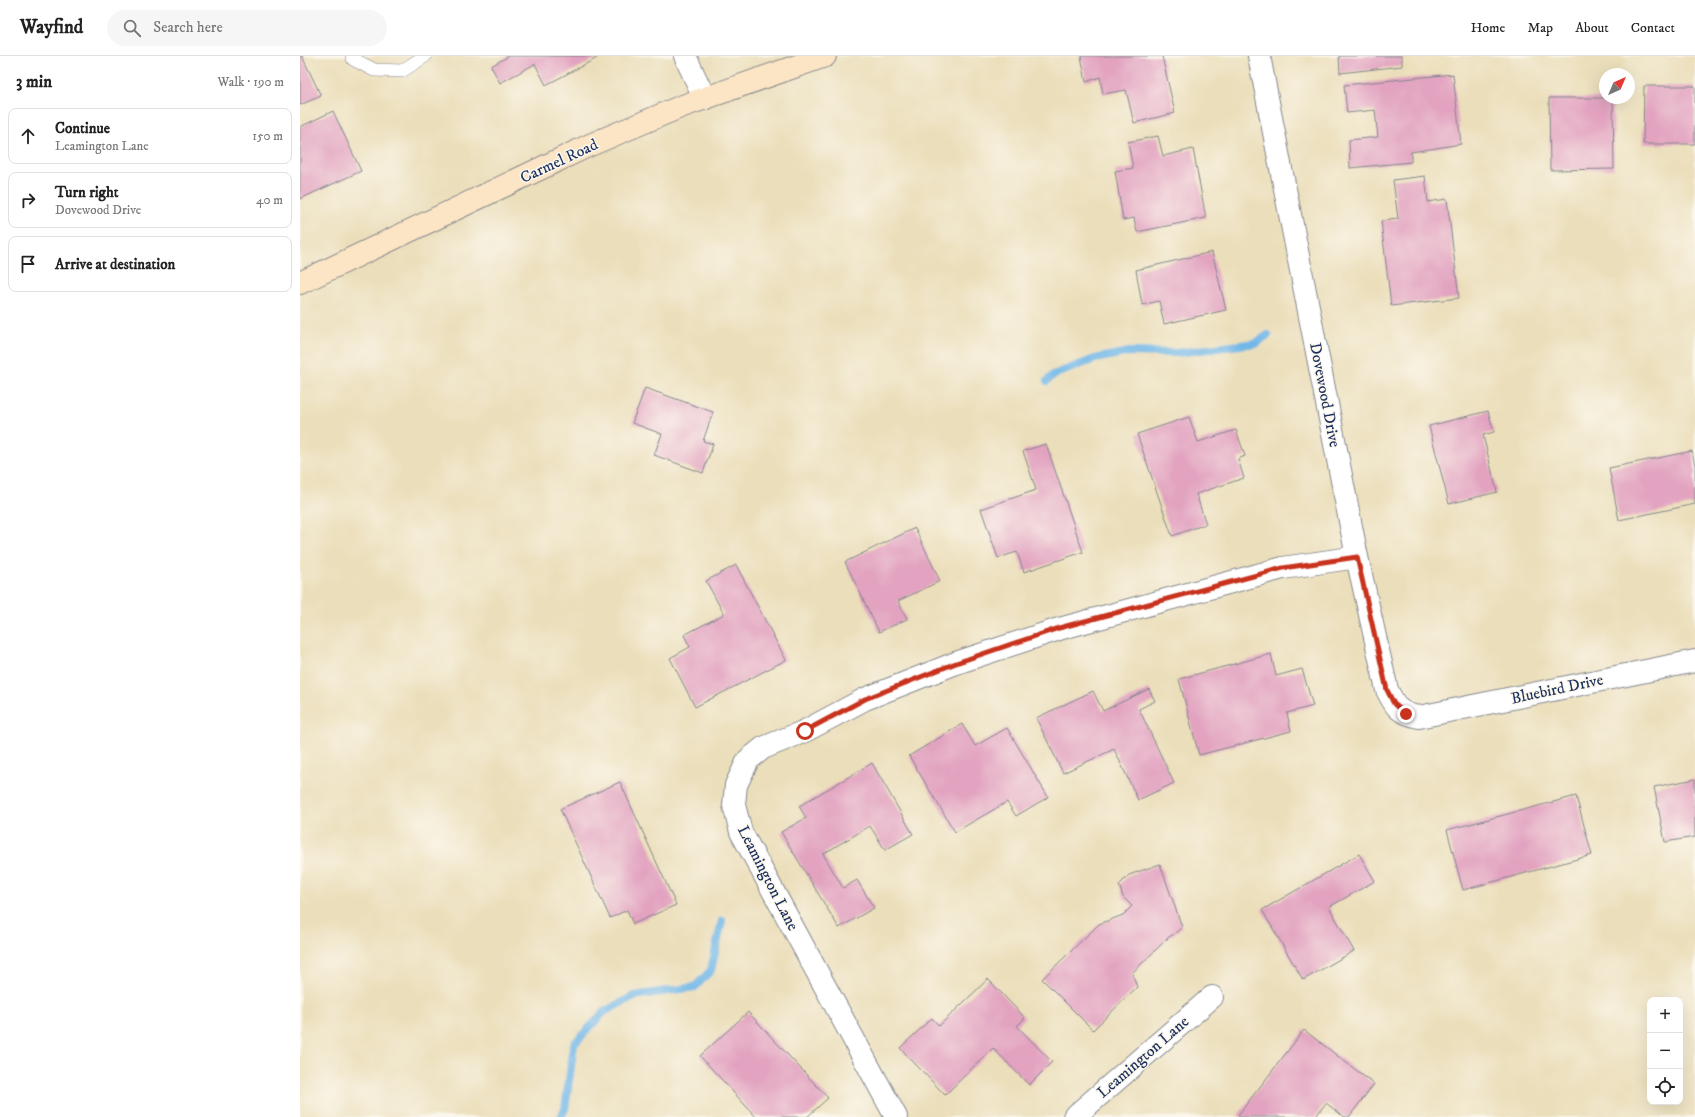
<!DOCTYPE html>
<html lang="en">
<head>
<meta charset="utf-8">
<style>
	:root { --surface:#fff; --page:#f6f6f6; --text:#222; --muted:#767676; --line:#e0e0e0 }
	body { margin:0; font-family:"IM FELL DW Pica",serif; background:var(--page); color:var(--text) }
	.controls { position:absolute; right:12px; bottom:12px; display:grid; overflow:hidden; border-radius:8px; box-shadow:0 4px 16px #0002 }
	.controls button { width:36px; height:36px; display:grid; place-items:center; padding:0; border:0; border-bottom:1px solid var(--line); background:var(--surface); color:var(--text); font:20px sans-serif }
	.compass { position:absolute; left:1299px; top:12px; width:36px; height:36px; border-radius:50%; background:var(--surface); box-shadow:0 4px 16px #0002; rotate:44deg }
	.stop { position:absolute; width:12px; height:12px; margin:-9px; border:3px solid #c8321e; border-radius:50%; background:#fff }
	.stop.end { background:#c8321e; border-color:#fff; box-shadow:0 1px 4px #0008 }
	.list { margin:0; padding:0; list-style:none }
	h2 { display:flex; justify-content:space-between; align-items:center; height:52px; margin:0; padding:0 16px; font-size:17px }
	h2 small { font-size:13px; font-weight:400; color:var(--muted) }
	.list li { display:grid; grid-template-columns:26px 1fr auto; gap:12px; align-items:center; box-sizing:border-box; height:56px; margin:0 8px 8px; padding:0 8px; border:1px solid var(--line); border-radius:8px }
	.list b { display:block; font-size:15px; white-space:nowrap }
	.list p { margin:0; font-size:13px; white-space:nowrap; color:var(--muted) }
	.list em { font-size:13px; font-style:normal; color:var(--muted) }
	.icon { flex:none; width:22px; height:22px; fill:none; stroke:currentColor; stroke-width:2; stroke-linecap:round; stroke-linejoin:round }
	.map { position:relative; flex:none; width:1395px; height:1061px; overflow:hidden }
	header { display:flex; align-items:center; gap:24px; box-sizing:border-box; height:56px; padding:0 20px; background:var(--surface); border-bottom:1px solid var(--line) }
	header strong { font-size:19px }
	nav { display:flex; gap:22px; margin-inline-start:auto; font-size:14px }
	.search { width:280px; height:36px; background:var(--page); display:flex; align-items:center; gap:10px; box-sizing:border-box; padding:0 14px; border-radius:22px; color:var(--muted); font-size:15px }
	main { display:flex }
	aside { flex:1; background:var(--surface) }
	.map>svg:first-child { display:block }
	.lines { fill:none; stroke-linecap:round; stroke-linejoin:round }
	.stream { stroke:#71b7e8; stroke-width:8 }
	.building { fill:#e2a2c0 }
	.lane-casing { stroke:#83868c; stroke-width:14 }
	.street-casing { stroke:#83868c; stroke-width:24 }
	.secondary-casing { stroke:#83868c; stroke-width:24 }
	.lane { stroke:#fff; stroke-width:13 }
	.street { stroke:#fff; stroke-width:22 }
	.secondary { stroke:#fce5c4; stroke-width:22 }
	.route { stroke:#c8321e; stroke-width:5 }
	.labels { text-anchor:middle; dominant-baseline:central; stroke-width:3; stroke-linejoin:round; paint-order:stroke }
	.street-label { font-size:16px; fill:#1b2f5e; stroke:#fbf7ec }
</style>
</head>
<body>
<header>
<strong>Wayfind</strong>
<div class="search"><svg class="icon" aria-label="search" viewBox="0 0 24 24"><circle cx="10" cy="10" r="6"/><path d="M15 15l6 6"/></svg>Search here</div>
<nav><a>Home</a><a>Map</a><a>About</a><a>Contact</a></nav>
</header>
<main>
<aside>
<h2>3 min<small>Walk · 190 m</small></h2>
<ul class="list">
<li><svg class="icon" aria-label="ahead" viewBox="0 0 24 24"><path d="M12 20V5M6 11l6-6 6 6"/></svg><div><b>Continue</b><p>Leamington Lane</p></div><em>150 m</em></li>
<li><svg class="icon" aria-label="right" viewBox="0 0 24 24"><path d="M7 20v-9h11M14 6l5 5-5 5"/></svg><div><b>Turn right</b><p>Dovewood Drive</p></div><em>40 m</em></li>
<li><svg class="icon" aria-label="arrive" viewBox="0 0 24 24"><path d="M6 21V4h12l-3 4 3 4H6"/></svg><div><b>Arrive at destination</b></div></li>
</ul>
</aside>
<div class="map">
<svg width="1395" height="1061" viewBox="0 0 1395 1061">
	<rect width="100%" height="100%" fill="#fbf7ec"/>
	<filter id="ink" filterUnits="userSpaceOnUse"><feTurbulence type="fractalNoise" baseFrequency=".025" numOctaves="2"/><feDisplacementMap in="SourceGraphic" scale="8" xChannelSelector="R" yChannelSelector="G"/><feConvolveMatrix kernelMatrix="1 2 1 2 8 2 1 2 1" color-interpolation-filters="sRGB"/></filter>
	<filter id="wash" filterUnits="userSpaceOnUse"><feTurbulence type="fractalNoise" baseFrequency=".012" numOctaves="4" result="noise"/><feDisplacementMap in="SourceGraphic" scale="16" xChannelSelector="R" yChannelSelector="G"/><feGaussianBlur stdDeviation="0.9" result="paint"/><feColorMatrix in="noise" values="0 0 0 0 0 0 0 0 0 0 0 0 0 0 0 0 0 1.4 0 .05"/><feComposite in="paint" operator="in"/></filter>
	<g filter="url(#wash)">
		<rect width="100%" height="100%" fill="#ebdeba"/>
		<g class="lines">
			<path class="stream" d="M747,325L753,319L795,303L829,296L876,297L956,287L968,279
				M261,1061L265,1053L274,988L304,956L334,940L395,931L411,914L422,865"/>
		</g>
		<g id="blocks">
			<path class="building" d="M0,0H2L21,40L0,49Z
				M207,0H295L297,2L246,29L235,8L200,27L191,10L207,1Z
				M781,0H862L875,57L834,67L826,34L803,38L800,21L786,26Z
				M1039,0H1102V10L1040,17Z
				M1153,18L1161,88L1111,96V106L1050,112L1049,84L1078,81L1075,54L1047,57L1044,29Z
				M1344,30H1395V88H1343Z
				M1249,42H1313L1314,113L1250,114Z
				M33,55L61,115L0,143V71Z
				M858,80L863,100L893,93L906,162L837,176L834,162L823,164L815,115L833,112L828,86Z
				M1125,120L1128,146L1147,143L1159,242L1091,250L1081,165L1098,163L1093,124Z
				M912,196L926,254L864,268L859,245L842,249L836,214Z
				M345,332L413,356L403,385L413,388L403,417L354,399L362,378L332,367Z
				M1188,355L1194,376L1183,379L1197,436L1149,448L1129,370Z
				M889,361L898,386L936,374L945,400L938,403L944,422L896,438L906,468L872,480L837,378Z
				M746,388L783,496L724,516L717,496L698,502L681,453L736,434L723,395Z
				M1392,395L1395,410V448L1319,464L1309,412Z
				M615,472L640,525L598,545L607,563L579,576L545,506Z
				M436,509L486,604L395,651L370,602L390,591L384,579L424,558L406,525Z
				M971,598L976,620L1002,613L1013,650L987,657L991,675L899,699L879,623Z
				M849,633L855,645L839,653L874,727L838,744L814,693L763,717L736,662L793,635L803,655Z
				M662,668L675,690L707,672L748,741L716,760L707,746L655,776L609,700Z
				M572,707L613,778L585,794L570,770L523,798L543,832L557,824L574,852L539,872L481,776L506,762L499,750Z
				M1395,723V781L1365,786L1354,731Z
				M320,726L376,849L333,868L327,854L310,862L260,753Z
				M1276,740L1292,799L1163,834L1147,774Z
				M1059,798L1075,825L1029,851L1054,895L1003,924L962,854Z
				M860,808L882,871L874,878L869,881L832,917L837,931L793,974L742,923L799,868L823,859L832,850L823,841L819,829L829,819Z
				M688,923L725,962L717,970L752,1006L729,1029L693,992L645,1039L600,992L632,962L639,970Z
				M448,956L528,1042L507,1061H456L400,1000Z
				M1004,974L1074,1028L1049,1061H1044L1026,1047L1015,1061H941L938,1059Z"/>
		</g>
	</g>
	<g filter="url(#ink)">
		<use href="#blocks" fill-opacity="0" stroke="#83868c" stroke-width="1"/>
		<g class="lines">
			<defs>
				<path id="lane" d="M52,0L53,3L74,14L102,15L125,0"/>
				<path id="street" d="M385,0L405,43
					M959,0L1057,501L1087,634C1096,652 1099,657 1119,661L1395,605
					M596,1061L441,776L434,749L436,729L448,704L463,692L505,675L565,643L656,607L759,573L983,512L1057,501
					M774,1061L912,941"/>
				<path id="secondary" d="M0,227L290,89L380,51L525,0"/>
			</defs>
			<use href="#lane" class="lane-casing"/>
			<use href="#street" class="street-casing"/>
			<use href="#secondary" class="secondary-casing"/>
			<use href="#lane" class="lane"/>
			<use href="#street" class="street"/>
			<use href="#secondary" class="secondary"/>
		</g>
	</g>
	<g class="lines" filter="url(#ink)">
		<path class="route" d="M505,675L565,643L656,607L759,572L983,512L1057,501L1087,634L1094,648L1106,658"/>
	</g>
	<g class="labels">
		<g class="street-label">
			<text transform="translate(259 105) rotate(-25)">Carmel Road</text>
			<text transform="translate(1025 339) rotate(79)">Dovewood Drive</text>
			<text transform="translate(1257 633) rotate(-12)">Bluebird Drive</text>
			<text transform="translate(468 822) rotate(63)">Leamington Lane</text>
			<text transform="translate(843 1001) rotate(-41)">Leamington Lane</text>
		</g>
	</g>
</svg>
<div class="controls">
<button>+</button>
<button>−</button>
<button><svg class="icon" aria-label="locate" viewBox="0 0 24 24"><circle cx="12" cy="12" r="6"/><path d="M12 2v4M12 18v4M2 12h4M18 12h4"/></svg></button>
</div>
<svg class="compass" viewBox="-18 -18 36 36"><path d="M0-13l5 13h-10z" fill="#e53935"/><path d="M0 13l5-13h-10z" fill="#767676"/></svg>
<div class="stop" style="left:505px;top:675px"></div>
<div class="stop end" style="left:1106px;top:658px"></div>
</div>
</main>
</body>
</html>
